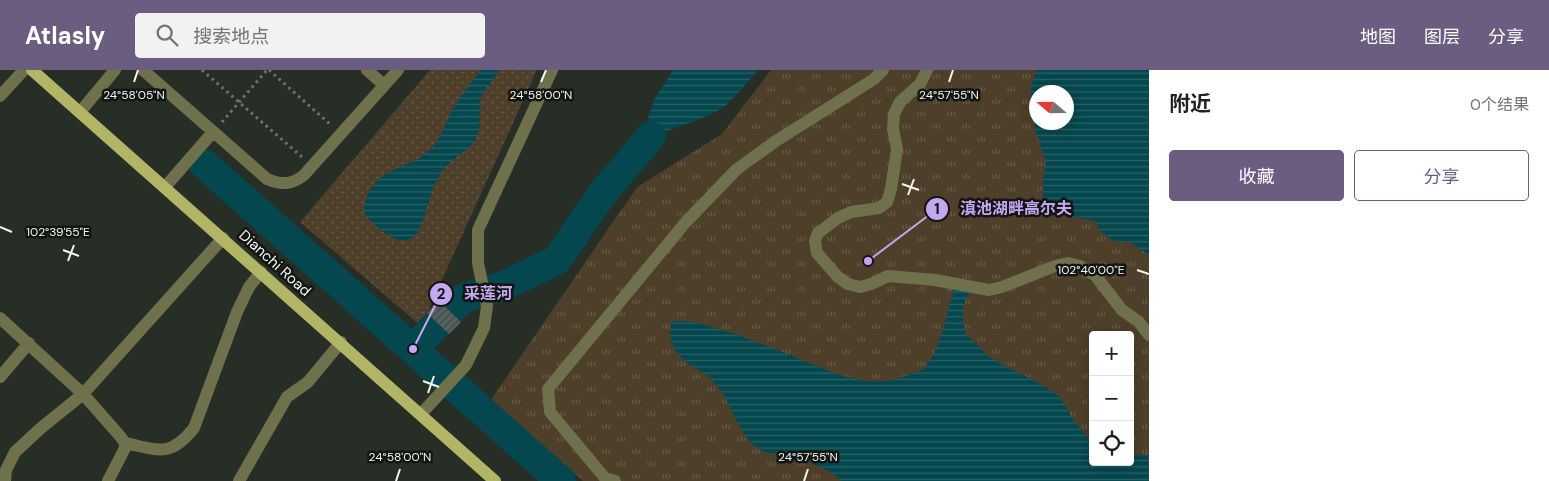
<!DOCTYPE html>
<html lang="zh">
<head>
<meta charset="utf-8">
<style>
	:root { --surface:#fff; --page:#f2f2f2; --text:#202124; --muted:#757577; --line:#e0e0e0; --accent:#6a5d80 }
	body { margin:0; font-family:"DM Sans","Noto Sans SC",sans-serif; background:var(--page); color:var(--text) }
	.controls { position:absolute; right:15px; bottom:15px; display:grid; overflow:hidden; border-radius:5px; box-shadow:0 2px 12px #0003 }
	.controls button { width:45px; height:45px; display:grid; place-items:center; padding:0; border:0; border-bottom:1px solid var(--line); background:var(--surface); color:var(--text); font:25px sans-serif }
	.compass { position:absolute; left:1029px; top:15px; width:45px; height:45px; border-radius:50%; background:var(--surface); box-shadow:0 2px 12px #0003; rotate:290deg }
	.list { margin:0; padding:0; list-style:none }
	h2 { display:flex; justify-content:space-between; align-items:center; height:65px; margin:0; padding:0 20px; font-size:21px }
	h2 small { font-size:16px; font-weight:400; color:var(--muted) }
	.actions { display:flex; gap:10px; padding:15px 20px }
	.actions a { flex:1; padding:11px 0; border:1px solid var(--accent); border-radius:5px; text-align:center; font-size:18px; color:var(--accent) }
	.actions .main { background:var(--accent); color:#fff }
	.icon { flex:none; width:28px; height:28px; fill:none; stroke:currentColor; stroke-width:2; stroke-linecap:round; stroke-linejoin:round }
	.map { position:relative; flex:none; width:1149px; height:411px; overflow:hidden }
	header { display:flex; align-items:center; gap:30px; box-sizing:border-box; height:70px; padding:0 25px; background:var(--accent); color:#fff }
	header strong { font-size:24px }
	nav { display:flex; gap:28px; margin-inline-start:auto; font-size:18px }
	.search { width:350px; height:45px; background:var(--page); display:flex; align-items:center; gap:12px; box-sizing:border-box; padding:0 18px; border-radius:5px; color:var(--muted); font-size:19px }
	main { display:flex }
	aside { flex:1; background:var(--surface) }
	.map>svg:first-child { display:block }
	.grass { fill:url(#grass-tufts); fill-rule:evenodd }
	.park { fill:url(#park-dots) }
	.water { fill:url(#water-rules); fill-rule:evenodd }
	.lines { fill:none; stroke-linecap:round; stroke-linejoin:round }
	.river { stroke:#05474e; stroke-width:30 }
	.building { fill:url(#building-hatch) }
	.path { stroke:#6f756e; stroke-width:3; stroke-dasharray:2.5 4; stroke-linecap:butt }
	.minor { stroke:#6f714c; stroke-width:12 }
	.major { stroke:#b3b566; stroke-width:12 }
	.ticks { fill:none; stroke:#f2f6f1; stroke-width:2 }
	.labels { text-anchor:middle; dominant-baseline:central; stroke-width:5; stroke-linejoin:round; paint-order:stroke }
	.street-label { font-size:15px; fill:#f2f6f1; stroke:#121512 }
	.ticks-label { font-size:12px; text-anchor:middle; fill:#f2f6f1; stroke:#121512; stroke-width:5; stroke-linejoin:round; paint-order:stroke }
	.leader { fill:none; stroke:#c5a7f1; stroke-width:2 }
	.callout-dot { fill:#c5a7f1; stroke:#121512; stroke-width:2 }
	.mark-label { font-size:15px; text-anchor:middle; font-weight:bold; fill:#111 }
	.callout-label { font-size:16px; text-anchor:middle; font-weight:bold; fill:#c5a7f1; stroke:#121512; stroke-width:5; stroke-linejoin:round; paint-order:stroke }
</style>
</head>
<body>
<header>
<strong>Atlasly</strong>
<div class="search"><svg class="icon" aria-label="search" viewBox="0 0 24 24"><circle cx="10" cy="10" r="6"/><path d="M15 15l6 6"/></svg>搜索地点</div>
<nav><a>地图</a><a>图层</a><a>分享</a></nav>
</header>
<main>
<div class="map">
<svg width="1149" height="411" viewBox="0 0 1149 411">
	<defs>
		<pattern id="grass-tufts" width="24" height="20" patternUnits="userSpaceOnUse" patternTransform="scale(1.25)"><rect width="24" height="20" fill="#4d3f29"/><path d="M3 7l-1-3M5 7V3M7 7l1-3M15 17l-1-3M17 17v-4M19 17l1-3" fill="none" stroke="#675b48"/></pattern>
		<pattern id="park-dots" width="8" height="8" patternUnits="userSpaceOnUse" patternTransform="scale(1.25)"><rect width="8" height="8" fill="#4d3f29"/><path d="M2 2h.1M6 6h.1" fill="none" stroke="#675b48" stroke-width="1.8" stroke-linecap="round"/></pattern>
		<pattern id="water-rules" width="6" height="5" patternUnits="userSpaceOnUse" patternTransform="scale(1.25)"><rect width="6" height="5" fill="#05474e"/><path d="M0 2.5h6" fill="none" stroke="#2a6268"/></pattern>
		<pattern id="building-hatch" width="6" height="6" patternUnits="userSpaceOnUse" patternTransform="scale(1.25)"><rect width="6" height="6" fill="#4b5754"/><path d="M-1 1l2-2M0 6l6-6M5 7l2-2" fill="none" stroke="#65706d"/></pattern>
	</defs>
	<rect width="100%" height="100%" fill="#272e26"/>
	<path class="grass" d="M771,0H1149V411H583L490,331L637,117L722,64ZM1036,22H1066V52H1036ZM1093,265H1130V392H1093Z"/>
	<path class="park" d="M430,0H537L421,256L300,152Z"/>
	<path class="water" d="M481,0H500C494,9 482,21 480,32C478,44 482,55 477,66C472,78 462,82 453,90C445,97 437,108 433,118C427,132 424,162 410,169C396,176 374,155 365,145C364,135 365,129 370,120C385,96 411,98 430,80C441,70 446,51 454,37C462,24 472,12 481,0Z
		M673,0H758C748,11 738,25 726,35C710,49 672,58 651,66L643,63L654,30Z
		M1037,0H1149V185L1128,171C1115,176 1100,163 1095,151C1073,146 1058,149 1043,131V108L1046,93L1036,62L1031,36V16ZM1066,22V52H1036V22Z
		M954,218L970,221L963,236V253L966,264L988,286L1008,298L1037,312L1060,327L1074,351L1087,367L1093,371V392H1130V386L1148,384L1149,411H842C827,398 805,389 786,385C776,383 766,384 757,378C738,365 731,329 713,311C698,296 679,294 672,272C670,264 669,261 671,253C682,248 693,252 705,255C733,262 761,274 788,284C824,299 869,323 908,305C913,303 922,301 925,297C940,281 948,240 954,218Z"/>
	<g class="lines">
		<path class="river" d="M204,94L561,411
			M413,279L463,228L503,216L557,190L602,124L651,66"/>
	</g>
	<path class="building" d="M438,230L461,252L449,264L427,243Z"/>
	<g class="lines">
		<path class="path" d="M202,0L302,87
			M269,0L332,56
			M222,52L267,0"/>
		<path class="minor" d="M143,0L267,109C281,115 292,115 304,105L398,0
			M367,0L384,15
			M927,0L920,14L900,32L894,44L893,59L897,79L891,119L887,132L879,138L851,142L838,148L818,163L815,171L817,183L838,207L848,214L860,217L871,214L888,206L935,210L989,220L1002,217L1055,196L1068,193L1080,196L1095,205L1122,240L1139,252L1149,265
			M0,26L24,0
			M80,42L115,0
			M165,117L213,62
			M0,248L83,324L120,366L125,373V378L108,411
			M0,307L29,273
			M421,344L466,295L484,258L487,236L478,193V160L552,0
			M125,373C159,380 170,388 194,358L237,242L249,217L261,202
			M5,411L6,400L15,382L41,358L83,324L223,168
			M239,411L287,327L308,312L341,272
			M615,411L605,408L550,342L548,319L685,153L737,99L776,71L874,9L883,0"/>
		<path class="major" d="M32,0L495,411"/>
	</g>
	<path class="ticks" d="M134,12L138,0M541,12L546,0M949,12L953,0M902,114L919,120M908,125L914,109M0,157L12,162M63,180L79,186M68,191L74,175M1137,200L1149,204M423,311L439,317M428,323L434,306M396,411L400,399M804,411L808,399"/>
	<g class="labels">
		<g class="street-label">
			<text transform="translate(275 193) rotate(42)">Dianchi Road</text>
		</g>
	</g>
	<g class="ticks-label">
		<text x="134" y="29">24°58'05"N</text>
		<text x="541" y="29">24°58'00"N</text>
		<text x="949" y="29">24°57'55"N</text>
		<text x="58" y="166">102°39'55"E</text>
		<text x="1091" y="204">102°40'00"E</text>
		<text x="400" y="391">24°58'00"N</text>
		<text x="808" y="391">24°57'55"N</text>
	</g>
	<path class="leader" d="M868 191L937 139M413 279L441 224"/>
	<g class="callout-dot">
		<circle cx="868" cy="191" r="5"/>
		<circle cx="413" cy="279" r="5"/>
		<circle cx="937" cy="139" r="12"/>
		<circle cx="441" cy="224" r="12"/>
	</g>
	<g class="mark-label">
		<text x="937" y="144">1</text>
		<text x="441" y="229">2</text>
	</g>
	<g class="callout-label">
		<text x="1016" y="144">滇池湖畔高尔夫</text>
		<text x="488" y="229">采莲河</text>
	</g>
</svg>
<div class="controls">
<button>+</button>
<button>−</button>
<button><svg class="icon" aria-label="locate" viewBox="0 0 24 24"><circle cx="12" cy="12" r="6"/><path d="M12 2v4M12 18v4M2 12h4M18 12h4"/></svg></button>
</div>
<svg class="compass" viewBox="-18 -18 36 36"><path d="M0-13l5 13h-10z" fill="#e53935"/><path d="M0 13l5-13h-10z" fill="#757577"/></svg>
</div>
<aside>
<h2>附近<small>0个结果</small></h2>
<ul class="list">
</ul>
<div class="actions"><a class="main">收藏</a><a>分享</a></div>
</aside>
</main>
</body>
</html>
